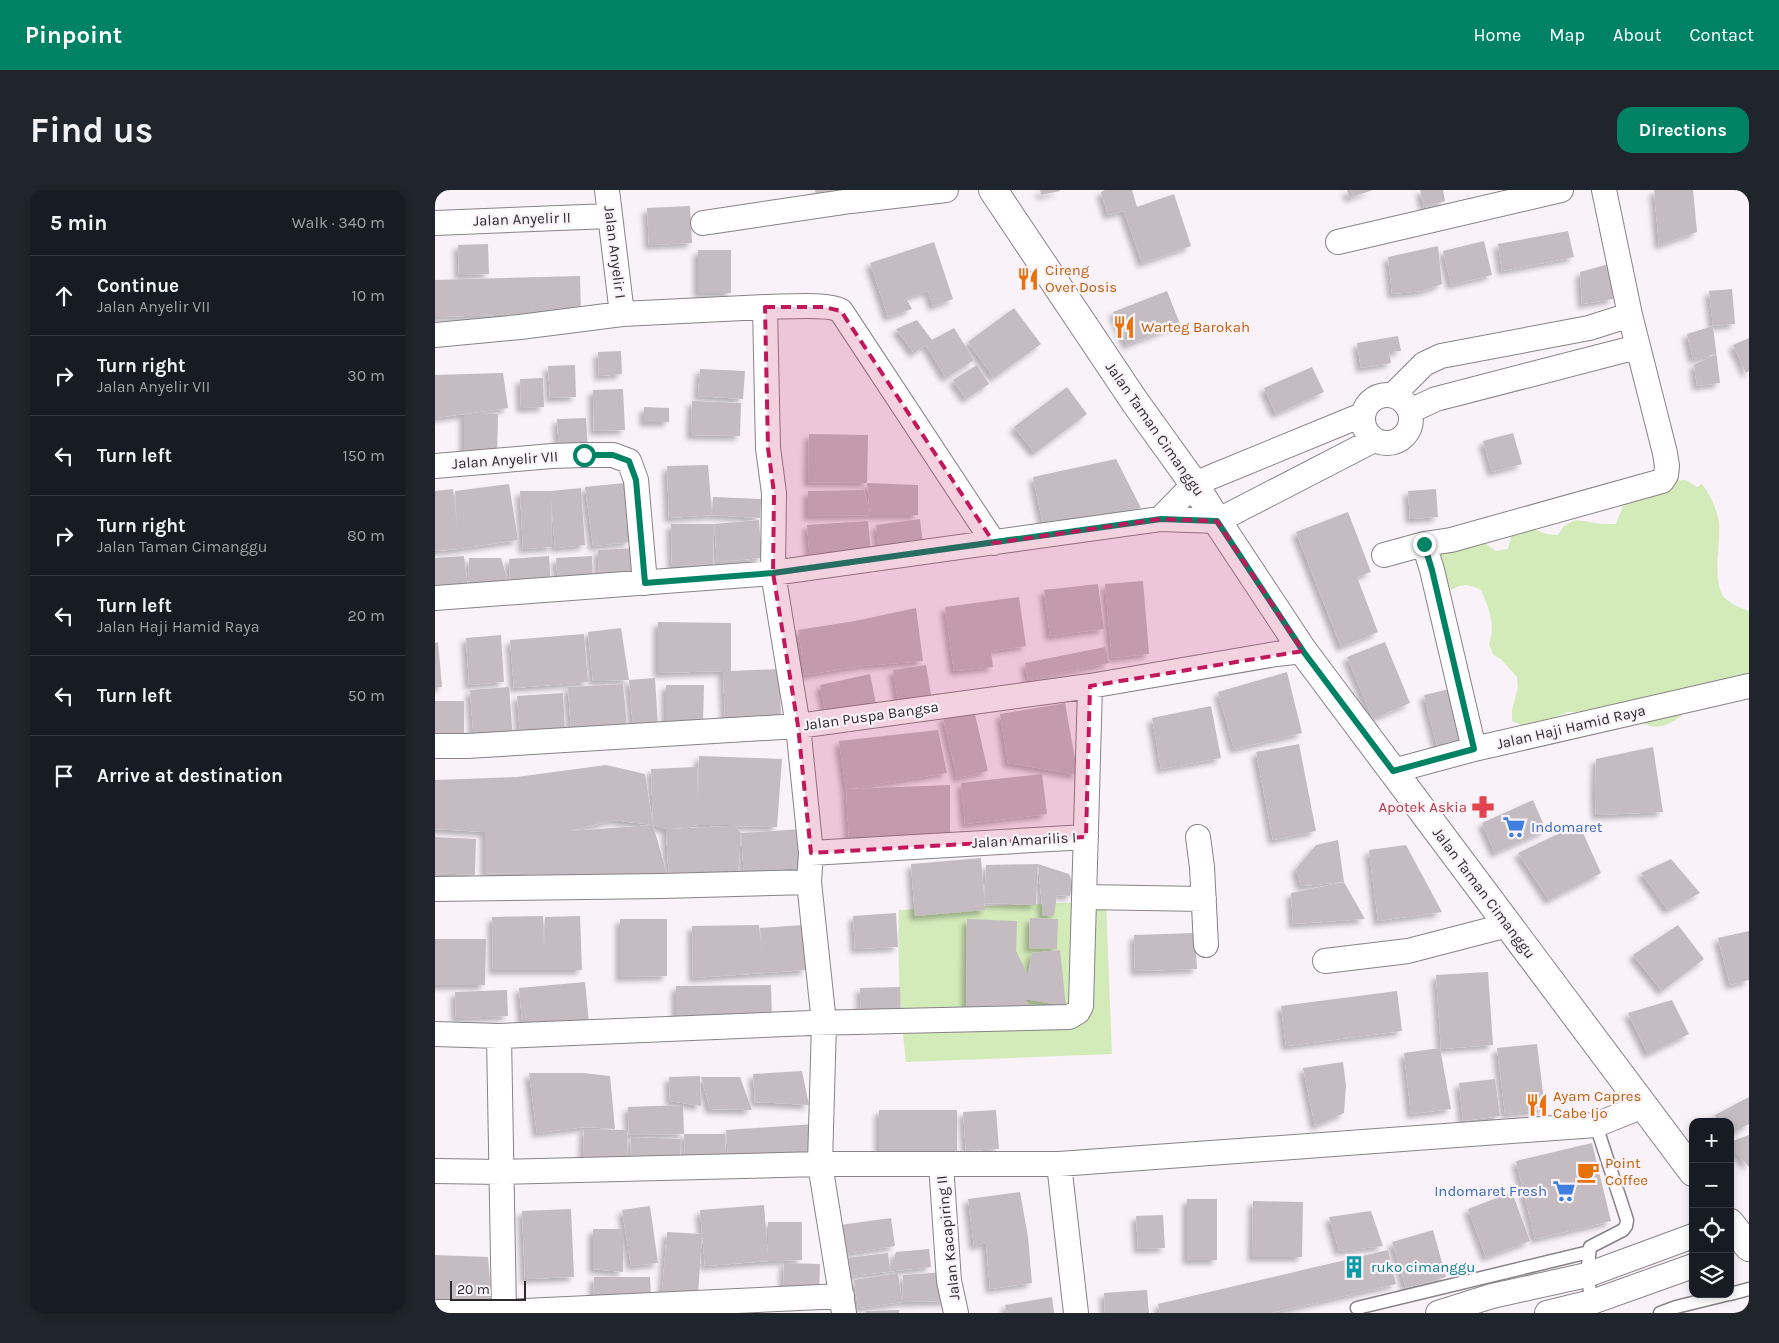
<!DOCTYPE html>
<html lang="en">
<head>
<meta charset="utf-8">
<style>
	:root { --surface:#171b24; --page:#20242c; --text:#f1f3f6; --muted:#9ea1a6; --line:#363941; --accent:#008365 }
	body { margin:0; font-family:Karla,sans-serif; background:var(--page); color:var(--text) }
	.controls { position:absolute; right:15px; bottom:15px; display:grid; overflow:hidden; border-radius:10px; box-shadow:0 2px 8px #0003 }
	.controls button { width:45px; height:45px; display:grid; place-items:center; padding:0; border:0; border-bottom:1px solid var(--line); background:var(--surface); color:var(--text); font:25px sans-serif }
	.scale { position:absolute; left:15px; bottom:12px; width:76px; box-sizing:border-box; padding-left:5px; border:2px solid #2d2b2d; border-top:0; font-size:14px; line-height:18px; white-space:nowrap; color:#2d2b2d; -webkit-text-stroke:4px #f9f2f9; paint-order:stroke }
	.stop { position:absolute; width:15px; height:15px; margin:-11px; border:4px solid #008365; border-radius:50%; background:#fff }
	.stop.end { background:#008365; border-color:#fff; box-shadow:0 1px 5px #0008 }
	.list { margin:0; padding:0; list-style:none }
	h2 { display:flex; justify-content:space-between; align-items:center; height:65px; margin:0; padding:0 20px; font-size:21px }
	h2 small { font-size:16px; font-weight:400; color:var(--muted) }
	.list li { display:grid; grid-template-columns:32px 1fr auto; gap:15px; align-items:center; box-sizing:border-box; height:80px; padding:0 20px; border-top:1px solid var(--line) }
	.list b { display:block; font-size:19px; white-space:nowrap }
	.list p { margin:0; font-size:16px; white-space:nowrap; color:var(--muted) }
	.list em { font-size:16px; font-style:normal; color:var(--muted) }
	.icon { flex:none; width:28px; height:28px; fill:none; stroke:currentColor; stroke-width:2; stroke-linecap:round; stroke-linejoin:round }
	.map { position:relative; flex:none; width:1314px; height:1123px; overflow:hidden; border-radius:15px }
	header { display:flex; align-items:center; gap:30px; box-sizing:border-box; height:70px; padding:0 25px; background:var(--accent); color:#fff }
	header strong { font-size:24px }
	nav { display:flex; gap:28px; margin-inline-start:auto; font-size:18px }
	.intro { display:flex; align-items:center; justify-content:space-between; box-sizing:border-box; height:120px; padding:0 30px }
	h1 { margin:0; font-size:35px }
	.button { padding:12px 22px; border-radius:15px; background:var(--accent); color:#fff; font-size:18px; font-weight:700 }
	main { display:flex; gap:30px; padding:0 30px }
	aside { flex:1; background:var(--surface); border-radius:15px; box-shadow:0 2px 8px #0003 }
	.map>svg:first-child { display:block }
	.green { fill:#d3eab9 }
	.building { fill:#c5bcc1; fill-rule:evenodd; filter:url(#shadow) }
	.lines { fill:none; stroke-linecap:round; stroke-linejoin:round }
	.service-casing { stroke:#898288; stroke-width:15 }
	.minor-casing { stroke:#898288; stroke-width:26 }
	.tertiary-casing { stroke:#898288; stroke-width:30 }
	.service { stroke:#fff; stroke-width:12 }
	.minor { stroke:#fff; stroke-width:24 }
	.tertiary { stroke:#fff; stroke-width:28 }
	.route { stroke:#008365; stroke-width:6 }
	.marked { fill:#c2185b; fill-opacity:0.2; stroke:#c2185b; stroke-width:4; stroke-dasharray:10 6; stroke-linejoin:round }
	.labels { text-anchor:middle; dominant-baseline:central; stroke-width:4.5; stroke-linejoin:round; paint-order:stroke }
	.street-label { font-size:15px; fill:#2d2b2d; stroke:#f9f2f9 }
	.food-label { font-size:15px; fill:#c56008; stroke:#f9f2f9; text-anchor:start }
	.health-label { font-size:15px; fill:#be3a42; stroke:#f9f2f9; text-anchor:end }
	.shop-label { font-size:15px; fill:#366cbe; stroke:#f9f2f9; text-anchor:start }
	.culture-label { font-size:15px; fill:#0d838f; stroke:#f9f2f9; text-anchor:start }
</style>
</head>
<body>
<header>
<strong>Pinpoint</strong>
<nav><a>Home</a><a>Map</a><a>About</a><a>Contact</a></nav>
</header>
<div class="intro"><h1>Find us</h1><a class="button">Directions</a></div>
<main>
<aside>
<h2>5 min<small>Walk · 340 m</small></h2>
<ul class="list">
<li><svg class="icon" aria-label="ahead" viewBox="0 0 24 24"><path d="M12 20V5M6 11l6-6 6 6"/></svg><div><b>Continue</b><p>Jalan Anyelir VII</p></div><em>10 m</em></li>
<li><svg class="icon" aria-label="right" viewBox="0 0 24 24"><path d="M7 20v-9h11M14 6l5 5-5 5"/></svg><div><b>Turn right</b><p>Jalan Anyelir VII</p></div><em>30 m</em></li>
<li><svg class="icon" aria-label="left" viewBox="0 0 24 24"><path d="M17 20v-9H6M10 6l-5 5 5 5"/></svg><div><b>Turn left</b></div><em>150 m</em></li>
<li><svg class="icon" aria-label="right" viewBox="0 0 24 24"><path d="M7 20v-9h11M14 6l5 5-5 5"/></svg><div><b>Turn right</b><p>Jalan Taman Cimanggu</p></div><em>80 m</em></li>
<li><svg class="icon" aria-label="left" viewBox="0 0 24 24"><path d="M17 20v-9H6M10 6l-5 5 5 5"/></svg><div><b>Turn left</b><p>Jalan Haji Hamid Raya</p></div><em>20 m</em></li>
<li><svg class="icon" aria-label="left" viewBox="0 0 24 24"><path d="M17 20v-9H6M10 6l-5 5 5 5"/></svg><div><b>Turn left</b></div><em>50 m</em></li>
<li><svg class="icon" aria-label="arrive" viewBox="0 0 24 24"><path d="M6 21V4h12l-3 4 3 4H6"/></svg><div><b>Arrive at destination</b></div></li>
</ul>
</aside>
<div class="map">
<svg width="1314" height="1123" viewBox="0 0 1314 1123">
	<defs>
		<filter id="shadow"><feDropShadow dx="-4.5" dy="4.5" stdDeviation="2.5" flood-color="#0004"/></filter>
	</defs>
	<rect width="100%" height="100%" fill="#f9f2f9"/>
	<path class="green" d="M1251,290L1262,297L1267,294C1276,306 1281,317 1284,332C1286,353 1276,393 1290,408C1297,415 1306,418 1314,421V504C1298,508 1271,512 1257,519C1250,522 1244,528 1237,532C1217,544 1199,531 1191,512L1177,525L1155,526L1145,522H1133L1121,527L1112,535L1089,536L1077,531V520L1083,497L1082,487L1067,470L1058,464L1054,454C1061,435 1054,418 1046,400C1029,392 1025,395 1010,403L1001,370L1010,359L1048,352L1061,361L1073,359L1076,347L1086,339H1099L1111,344L1123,345L1129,336L1141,330L1167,334H1181L1190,311L1236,291Z
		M671,711L677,864L471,872C465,822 462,771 464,720Z"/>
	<path class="building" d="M380,0H401V1L381,6Z
		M605,0H625V1L606,5Z
		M670,0H697L702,17L739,4L756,56L707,73L689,21L673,25L666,2Z
		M912,0H938L914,8Z
		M985,0H1008L1010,11L989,17Z
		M1219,0H1258L1262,42L1224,55Z
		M255,16L257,53L214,55L212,18Z
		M1133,41L1139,67L1067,81L1063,54Z
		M1049,51L1057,85L1016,95L1008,61Z
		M499,52L518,109L498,116L493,101L471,108L477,119L453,127L435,73Z
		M53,54L54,84L24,85L23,55Z
		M1003,56L1007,94L987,101L957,104L953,67Z
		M263,60H296V103H263Z
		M1174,74L1178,109L1147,114L1145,82Z
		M145,86L146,122L0,127V90Z
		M1297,99L1300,134L1278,136L1274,101Z
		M732,101L745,134L692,155L678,122Z
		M579,118L606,154L559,188L533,152Z
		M482,130L497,150L519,138L539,170L511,188L491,155L479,163L461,139Z
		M1278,136L1285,193L1262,196L1259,175L1281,164L1258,169L1252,144Z
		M963,146L966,161L954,162L956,173L926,178L922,153Z
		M1314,148V181L1311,183L1298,155Z
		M186,161L187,184L164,186L163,162Z
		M140,175L141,207L115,208L113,176Z
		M542,175L554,194L531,209L518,190Z
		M877,177L889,202L841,224L829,198Z
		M265,179L310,181L308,209L263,206Z
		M68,183L73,218L0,228V185Z
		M108,188L109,217L86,218L85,189Z
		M632,197L652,224L600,263L579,237Z
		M188,199L190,240L159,241L158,200Z
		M257,211L306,213L305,246L256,245Z
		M209,217L234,218V232H209Z
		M29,224H63L62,270L29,269Z
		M151,228L153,260L124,261L122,229Z
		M1078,243L1087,274L1057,282L1048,251Z
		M374,244L433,245L432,293L373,292Z
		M681,269L706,318L609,339L598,287Z
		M273,275L277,325L234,328L232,276Z
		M189,293L195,352L158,356L150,297Z
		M432,293L483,295V325H435L373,326V301L429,300L435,325Z
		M74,294L83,350L23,359L0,361V301L18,299L22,336L20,301Z
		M146,298L150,355L120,358L116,308L117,357L88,359L85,301H116Z
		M1001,299L1003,327L975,329L973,301Z
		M278,307L326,309L325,328L277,325Z
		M913,322L936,382L922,387L943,442L906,457L861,342Z
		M485,329L488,354L444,360L441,335Z
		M324,330L327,368L282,372L279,334Z
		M433,331L436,364L375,369L372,335Z
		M236,334H279L278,375L237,376Z
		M199,358L209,389L164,391L163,360Z
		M29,366L33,398L34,368H66L75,398L0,401V368Z
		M114,366L116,396L75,398L74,369Z
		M157,366L158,393L123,395L121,368Z
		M708,391L714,464L677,468L670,394Z
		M663,394L669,439L615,446L609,400Z
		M584,407L591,456L556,461L558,477L519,481L510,417Z
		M481,418L488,471L426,476L370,485L363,440L420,431Z
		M223,432L296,433V481L344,479L346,526L290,528L288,481L223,483Z
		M186,438L194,490L158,491L153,442Z
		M149,444L153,492L79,498L75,450Z
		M66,445L69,492L34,495L31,448Z
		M3,452L7,497L0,498V453Z
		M950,452L975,513L938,529L912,467Z
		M670,457L674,473L593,489L590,473Z
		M491,475L497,511L464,517L458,480Z
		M852,482L867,543L799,559L783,502Z
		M435,484L442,519L392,529L385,495Z
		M220,488L223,536L198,537L194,490Z
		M188,494L192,537L136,541L133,497Z
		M231,495H269L268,534L231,533Z
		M74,497L78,549L39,552L35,500Z
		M1019,498L1034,557L1004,564L989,505Z
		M128,503L130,542L85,545L82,506Z
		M0,511H29V550H0Z
		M630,513L643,585L573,573L565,524Z
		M776,516L786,568L726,579L717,528Z
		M539,520L553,581L522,588L508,527Z
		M503,540L512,583L411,599L515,595V650L414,649L411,599L404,551Z
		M864,554L881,641L838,650L821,562Z
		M1218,557L1228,622L1161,625L1160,601L1161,569Z
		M264,566L347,569L342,637L300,636L306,643L367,639L370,682L309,686L306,643L303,687L234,691L231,639L218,635L234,691L135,685L50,683V642L0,639V590L82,587L171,575L210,584L218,635L216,579L262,577L263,610ZM178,630L218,635L135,641ZM262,635H294V636L235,639Z
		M607,584L612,624L530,634L526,593Z
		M1098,610L1111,640L1060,663L1047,633Z
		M1144,634L1166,683L1114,710L1083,663Z
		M0,647L41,649L40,685L0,683Z
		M903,650L909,692L866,696L861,679L881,655Z
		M971,655L1007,722L943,731L934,660Z
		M546,668L550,720L480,726L476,674Z
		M1236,669L1265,703L1233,720L1206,683Z
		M603,674L601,715L549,713L551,675Z
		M603,674L634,684L639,695L635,706L622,705L619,726H608Z
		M909,692L930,729L858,734L856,703Z
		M461,723L463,757L420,759L418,726Z
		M108,726L109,761L110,727L145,726L147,780H58L57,727Z
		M595,728L623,729L622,759L594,758Z
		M185,729H232V786L185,787Z
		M532,729L582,731L581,761L593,785L591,794L597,763L625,760L631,816L590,809L594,816L531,818Z
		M324,735L327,763L325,738L368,735L371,780L258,788L257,736Z
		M1243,735L1269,769L1227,801L1198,765Z
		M1314,741V790L1295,795L1283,748Z
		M760,743L762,779L700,781L699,745Z
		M0,749H51L50,795H0Z
		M1053,782L1058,855L1006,859L1001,785Z
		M150,792L154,833L88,840L84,798Z
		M336,795L337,828L241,830V796Z
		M465,797L466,826L426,827L425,798Z
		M72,800L73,826L21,828L20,802Z
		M962,801L967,841L851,856L846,816Z
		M1237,810L1254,844L1213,864L1193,823Z
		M1102,854L1110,919L1070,924L1062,858Z
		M1005,858L1016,919L976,924L969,863Z
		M908,872L911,896L909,923L880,936L868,878Z
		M367,881L374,915L320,912L318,884Z
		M94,883H148L175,886L180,939L150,937L102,943Z
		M265,886L266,916L235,911L234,887Z
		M266,887H305L317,920L275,919Z
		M1060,889L1065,926L1028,931L1024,893Z
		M1314,907V934L1295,944V932H1283L1280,925Z
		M248,915L249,944L194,945L193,917Z
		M444,920H522V963H444Z
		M561,920L564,959L531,961L528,922Z
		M380,934L382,963L293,970L291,940Z
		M149,939L192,940L193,970L148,971Z
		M249,944H290L291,971H250Z
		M1314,945V977L1295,956V952Z
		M196,947L246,949L245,972L195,970Z
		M1157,953L1176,1031L1100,1049L1081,971Z
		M585,1002L593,1047L597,1093L555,1099L551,1053L539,1056L533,1009Z
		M1077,1002L1095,1051L1051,1067L1033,1019Z
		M752,1009H782V1070H752Z
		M818,1011L868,1012L867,1067H817Z
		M329,1015L333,1066V1032H367V1070L333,1071L270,1076L267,1044L263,1105L227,1103L232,1042L267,1044L265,1020Z
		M215,1016L223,1073L196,1076L187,1020Z
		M136,1019L139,1087L90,1089L87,1021Z
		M936,1021L948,1056L904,1061L894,1027Z
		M728,1025L730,1058L703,1059L701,1026Z
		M456,1028L460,1056L409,1064L405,1035Z
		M158,1039H188V1082L158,1079Z
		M998,1040L1011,1087L971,1098L957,1052Z
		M494,1059L496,1077L414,1086L411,1068L453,1063L455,1081L461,1062Z
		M953,1060L961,1094L836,1123H725L723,1114Z
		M0,1065L53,1067L57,1111H0Z
		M349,1073L385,1074L384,1106L348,1105Z
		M511,1082L513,1111L467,1112L423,1118L419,1090L463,1083L467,1112L468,1085Z
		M159,1087H215L216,1105L158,1106Z
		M712,1100L714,1123H670L669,1103Z
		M617,1107L619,1123H572L570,1115Z
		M464,1120V1123H431V1121Z"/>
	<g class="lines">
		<defs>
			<path id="service" d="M1295,1104L1314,1099
				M1157,1112L1152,1085L1155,1057L1188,1040L1191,1036L1192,1030L1161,935
				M922,1118L1154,1062
				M1225,1123L1241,1117L1294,1104"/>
			<path id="minor" d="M172,0L187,124
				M0,33L175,26
				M268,33L416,11L511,0
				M903,52L1126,0
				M330,117C347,117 395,113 406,121L559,353
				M0,145L85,137L187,124L330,117L333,258L339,303L338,383L363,536L376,663L374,692L389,833L385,974L409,1123
				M928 229a24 24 0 1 1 48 0a24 24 0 1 1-48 0Z
				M958,205L989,174L1006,166L1154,138L1195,125
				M975,221L1001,209L1202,157
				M0,276L117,266L149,265H178L194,271L201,290L210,393
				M725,329L759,294L927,225
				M949,365L989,354
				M0,408L338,383L725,329L782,331L939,250
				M0,556H32L363,536L655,496L841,464L868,461
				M1039,559L997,380L989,354L1016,350L1227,291L1231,285L1232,276L1230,263L1195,125L1169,0
				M958,581L1039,559L1314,496
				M763,647L767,677L771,755
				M376,663L651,647
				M0,699L227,696L374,692
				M649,707L769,709
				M890,771L973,761L1073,735
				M0,844L64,846L376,833L634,827L643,822L646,816L655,496
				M64,846L69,1123
				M506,974L514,1091L521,1123
				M624,974L641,1123
				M0,981L67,982L385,974H624L1161,935L1208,916
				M0,1122H69L407,1106
				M1003,1123L1057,1106L1152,1085L1258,1046
				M1112,1123L1157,1112L1258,1076"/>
			<path id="tertiary" d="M558,0L700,212L759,294L782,331L868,461L1258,982
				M1295,1033L1314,1057"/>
		</defs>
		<use href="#service" class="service-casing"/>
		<use href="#minor" class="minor-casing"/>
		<use href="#tertiary" class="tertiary-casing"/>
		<use href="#service" class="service"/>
		<use href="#minor" class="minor"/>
		<use href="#tertiary" class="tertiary"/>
	</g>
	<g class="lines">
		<path class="route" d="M149,265H178L194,271L201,290L210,393L338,383L726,329L782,331L868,461L958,581L1039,559L997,380L989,354"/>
	</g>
	<path class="marked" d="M330,117H389L406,121L559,353L725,329L782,331L868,461L655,496L651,647L376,663L363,536L338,383L339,303L333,258Z"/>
	<defs>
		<symbol id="restaurant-bare" viewBox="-9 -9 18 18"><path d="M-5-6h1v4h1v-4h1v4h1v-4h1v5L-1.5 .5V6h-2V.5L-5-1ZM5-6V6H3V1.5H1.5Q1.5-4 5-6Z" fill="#e8710a" stroke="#f9f2f9" stroke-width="2.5" paint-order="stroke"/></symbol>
		<symbol id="pharmacy-bare" viewBox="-9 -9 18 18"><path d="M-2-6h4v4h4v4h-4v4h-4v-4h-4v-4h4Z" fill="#e0444e" stroke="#f9f2f9" stroke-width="2.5" paint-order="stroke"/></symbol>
		<symbol id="supermarket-bare" viewBox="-9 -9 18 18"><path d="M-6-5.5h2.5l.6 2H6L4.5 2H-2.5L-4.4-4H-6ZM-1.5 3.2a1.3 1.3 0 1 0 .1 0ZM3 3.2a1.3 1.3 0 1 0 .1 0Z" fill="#3f7fe0" stroke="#f9f2f9" stroke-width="2.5" paint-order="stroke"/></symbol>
		<symbol id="cafe-bare" viewBox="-9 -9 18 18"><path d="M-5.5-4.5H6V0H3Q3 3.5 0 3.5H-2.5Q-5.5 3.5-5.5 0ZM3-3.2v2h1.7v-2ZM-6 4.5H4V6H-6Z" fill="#e8710a" stroke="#f9f2f9" stroke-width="2.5" paint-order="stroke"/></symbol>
		<symbol id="building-bare" viewBox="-9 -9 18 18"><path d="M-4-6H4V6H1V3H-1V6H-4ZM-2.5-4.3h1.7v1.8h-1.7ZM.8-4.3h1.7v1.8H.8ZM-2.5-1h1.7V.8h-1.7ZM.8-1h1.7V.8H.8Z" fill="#0f9aa8" stroke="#f9f2f9" stroke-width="2.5" paint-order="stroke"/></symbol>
	</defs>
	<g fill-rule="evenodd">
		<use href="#restaurant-bare" x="577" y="73" width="32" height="32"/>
		<use href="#restaurant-bare" x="673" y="121" width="32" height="32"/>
		<use href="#pharmacy-bare" x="1032" y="601" width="32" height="32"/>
		<use href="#supermarket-bare" x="1063" y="621" width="32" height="32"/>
		<use href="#restaurant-bare" x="1086" y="899" width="32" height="32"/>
		<use href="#cafe-bare" x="1137" y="966" width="32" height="32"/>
		<use href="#supermarket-bare" x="1113" y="985" width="32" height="32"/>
		<use href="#building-bare" x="903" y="1061" width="32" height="32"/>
	</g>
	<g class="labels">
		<g class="street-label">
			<text transform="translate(87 29) rotate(-2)">Jalan Anyelir II</text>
			<text transform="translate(180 62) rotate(83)">Jalan Anyelir I</text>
			<text transform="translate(720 239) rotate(55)">Jalan Taman Cimanggu</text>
			<text transform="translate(70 270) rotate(-4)">Jalan Anyelir VII</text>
			<text transform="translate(436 526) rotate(-8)">Jalan Puspa Bangsa</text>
			<text transform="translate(1136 537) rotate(-13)">Jalan Haji Hamid Raya</text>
			<text transform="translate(589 650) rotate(-3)">Jalan Amarilis I</text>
			<text transform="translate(1049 703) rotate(53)">Jalan Taman Cimanggu</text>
			<text transform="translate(513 1048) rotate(-96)">Jalan Kacapiring II</text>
		</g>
		<g class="food-label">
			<text x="610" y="80">Cireng<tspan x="610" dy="17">Over Dosis</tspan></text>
			<text x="706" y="137">Warteg Barokah</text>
			<text x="1118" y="906">Ayam Capres<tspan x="1118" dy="17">Cabe Ijo</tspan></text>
			<text x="1170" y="973">Point<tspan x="1170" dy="17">Coffee</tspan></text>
		</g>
		<g class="health-label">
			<text x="1032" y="617">Apotek Askia</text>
		</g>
		<g class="shop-label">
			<text x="1096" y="637">Indomaret</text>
			<text x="1112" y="1001" text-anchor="end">Indomaret Fresh</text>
		</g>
		<g class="culture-label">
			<text x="936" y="1077">ruko cimanggu</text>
		</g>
	</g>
</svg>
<div class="controls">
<button>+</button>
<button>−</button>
<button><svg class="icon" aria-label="locate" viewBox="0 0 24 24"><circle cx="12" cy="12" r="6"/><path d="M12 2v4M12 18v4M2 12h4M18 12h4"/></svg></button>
<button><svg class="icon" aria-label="layers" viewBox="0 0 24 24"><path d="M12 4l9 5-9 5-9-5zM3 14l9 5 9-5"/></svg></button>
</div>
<div class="scale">20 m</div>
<div class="stop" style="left:149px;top:265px"></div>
<div class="stop end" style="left:989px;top:354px"></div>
</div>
</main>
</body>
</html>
